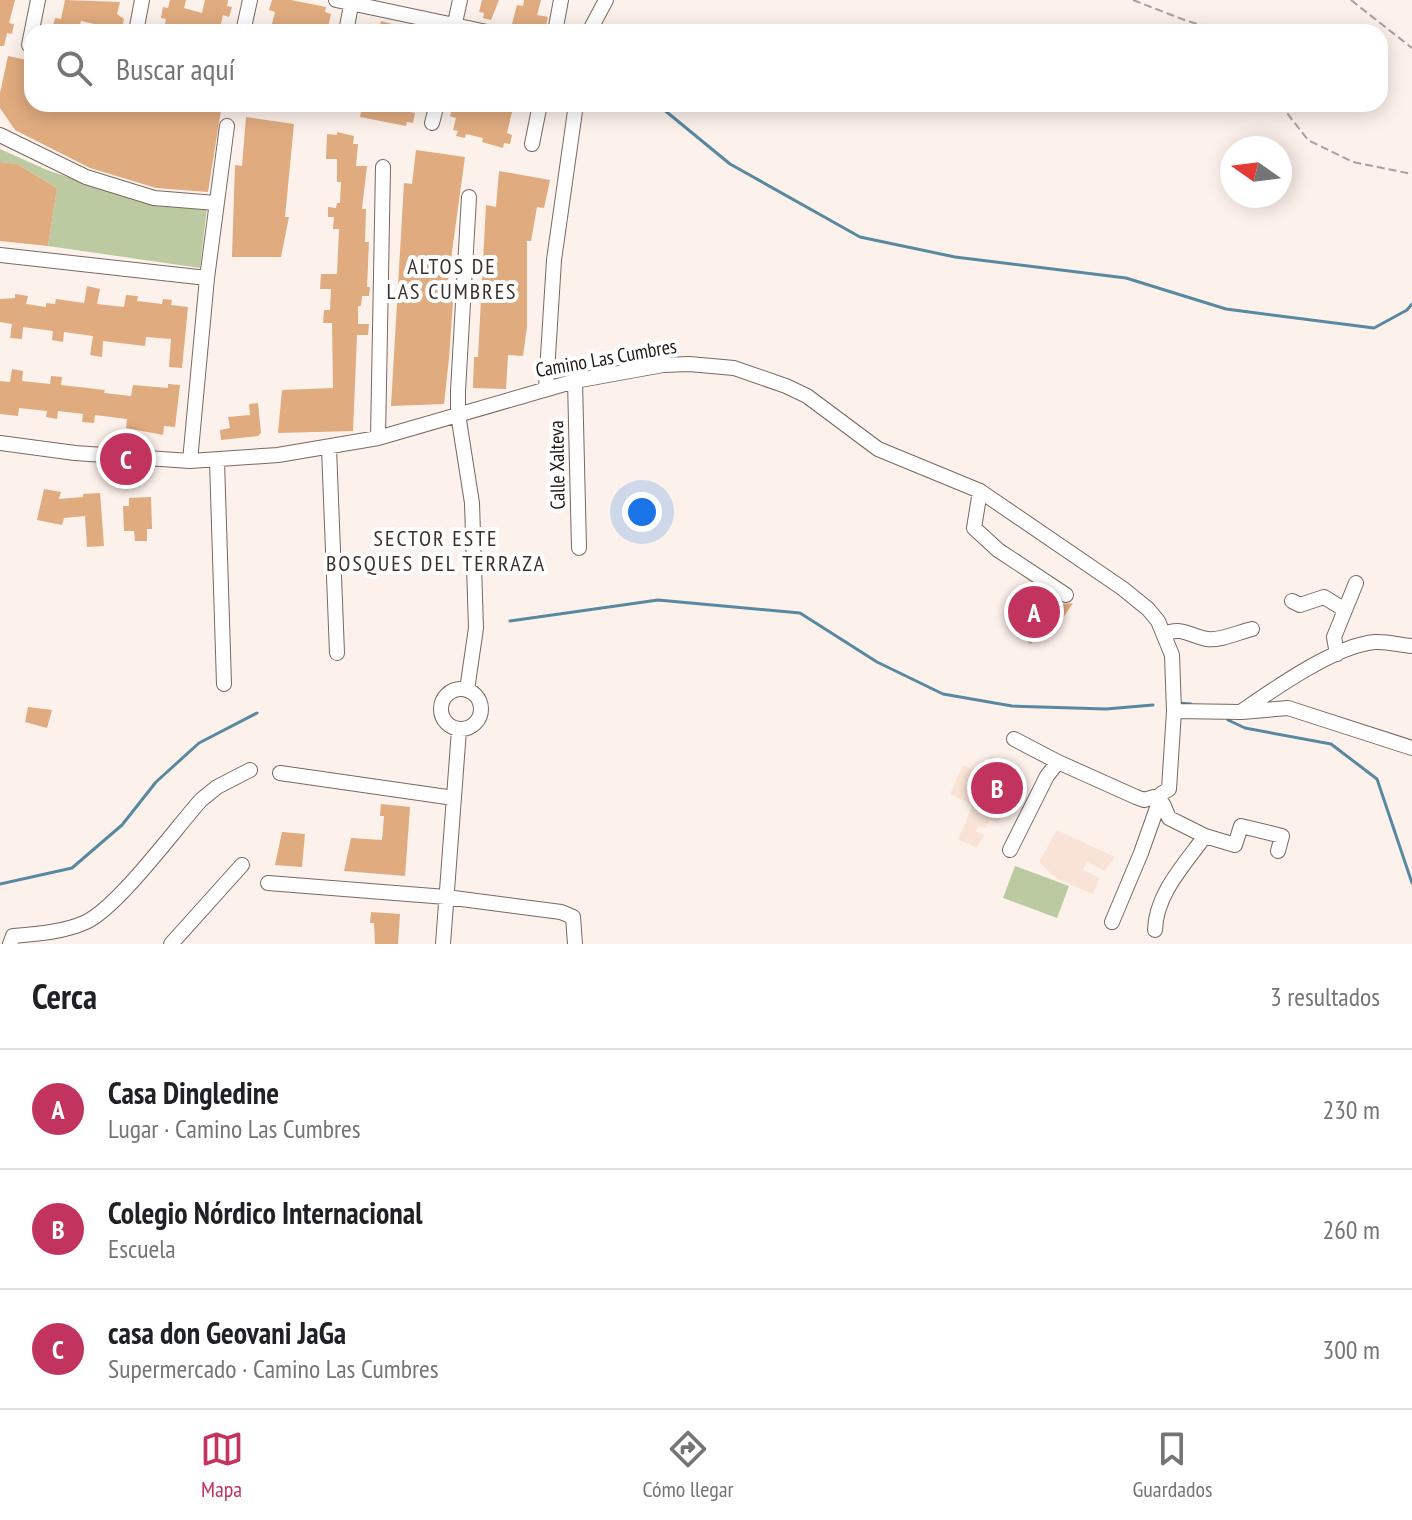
<!DOCTYPE html>
<html lang="es">
<head>
<meta charset="utf-8">
<style>
	:root { --surface:#fff; --page:#f2f2f2; --text:#202124; --muted:#757577; --line:#e0e0e0; --accent:#c2345d }
	body { margin:0; font-family:"PT Sans Narrow",sans-serif; background:var(--page); color:var(--text) }
	.compass { position:absolute; left:1220px; top:136px; width:72px; height:72px; border-radius:50%; background:var(--surface); box-shadow:0 4px 20px #0003; rotate:284deg }
	.you { position:absolute; left:642px; top:512px; width:28px; height:28px; margin:-20px; border:6px solid #fff; border-radius:50%; background:#1a73e8; box-shadow:0 0 0 12px #1a73e833 }
	.badge { display:grid; place-items:center; width:52px; height:52px; border-radius:50%; background:var(--accent); color:#fff; font-size:26px; font-weight:700 }
	.pin { position:absolute; translate:-50% -50%; border:4px solid #fff; box-shadow:0 2px 8px #0006 }
	.list { margin:0; padding:0; list-style:none }
	h2 { display:flex; justify-content:space-between; align-items:center; height:104px; margin:0; padding:0 32px; font-size:34px }
	h2 small { font-size:26px; font-weight:400; color:var(--muted) }
	.list li { display:grid; grid-template-columns:52px 1fr auto; gap:24px; align-items:center; box-sizing:border-box; height:120px; padding:0 32px; border-top:2px solid var(--line) }
	.list b { display:block; font-size:30px; white-space:nowrap }
	.list p { margin:0; font-size:26px; white-space:nowrap; color:var(--muted) }
	.list em { font-size:26px; font-style:normal; color:var(--muted) }
	.icon { flex:none; width:44px; height:44px; fill:none; stroke:currentColor; stroke-width:2; stroke-linecap:round; stroke-linejoin:round }
	.map { position:relative; flex:none; width:1412px; height:944px; overflow:hidden }
	.search { position:absolute; background:var(--surface); box-shadow:0 4px 20px #0003; left:24px; right:24px; top:24px; height:88px; display:flex; align-items:center; gap:20px; box-sizing:border-box; padding:0 28px; border-radius:24px; color:var(--muted); font-size:30px }
	.sheet { height:464px; background:var(--surface) }
	nav { display:flex; justify-content:space-around; align-items:center; box-sizing:border-box; height:112px; border-top:2px solid var(--line); background:var(--surface); font-size:22px; color:var(--muted) }
	nav a { display:grid; justify-items:center; gap:4px }
	nav .on { color:var(--accent) }
	.map>svg:first-child { display:block }
	.built { fill:#f9e3d7 }
	.green { fill:#bccaa1 }
	.lines { fill:none; stroke-linecap:round; stroke-linejoin:round }
	.stream { stroke:#5889a0; stroke-width:3 }
	.building { fill:#e0ab7e }
	.minor-casing { stroke:#766962; stroke-width:16 }
	.path { stroke:#a9a09b; stroke-width:2; stroke-dasharray:8 4; stroke-linecap:butt }
	.minor { stroke:#fff; stroke-width:14 }
	.labels { text-anchor:middle; dominant-baseline:central; stroke-width:8; stroke-linejoin:round; paint-order:stroke }
	.street-label { font-size:20px; fill:#1f1a18; stroke:#fff }
	.neighbourhood-label { font-size:22px; letter-spacing:2px; fill:#3b302a; stroke:#fff }
</style>
</head>
<body>
<div class="map">
<svg width="1412" height="944" viewBox="0 0 1412 944">
	<rect width="100%" height="100%" fill="#fdf1eb"/>
	<path class="built" d="M991,756L1015,768L1021,779L998,823L990,820L986,828L978,826L976,831L984,835L977,848L958,839L973,805L950,794L963,765L976,771Z
		M1057,830L1115,857L1105,871L1087,862L1083,870L1100,878L1093,894L1057,879L1039,862Z"/>
	<path class="green" d="M0,149L47,170L113,192L207,207L200,268L48,246L57,188L17,164L0,162Z
		M1015,866L1069,886L1057,918L1003,898Z"/>
	<g class="lines">
		<path class="stream" d="M657,104L730,164L860,237L955,257L1126,278L1226,309L1374,328L1407,310L1412,304
			M510,621L658,600L800,613L877,662L943,694L1012,706L1106,709L1153,705
			M1179,703L1191,704
			M1228,720L1245,728L1331,744L1377,779L1412,883
			M0,884L72,868L122,825L156,782L199,743L257,713"/>
	</g>
	<path class="building" d="M0,0H15L9,23L14,24L12,34L7,33L4,46H0Z
		M65,0L120,2L117,14L124,19L121,32H97L99,25L81,21L78,32H57L52,29L55,18L61,19Z
		M170,0H186L184,8L202,13L205,0H228L227,6L232,7L229,17L223,15L219,32H199L181,27L179,32H163L166,19L161,18L163,7L168,8Z
		M272,0H291L326,7L325,12L331,14L327,32H270L275,12L269,10Z
		M482,0H499L491,20L483,18L484,13L479,12Z
		M524,0H541L537,15L548,17L546,26L535,24L534,29L512,24L517,5L523,6Z
		M381,21L410,29L409,32H378Z
		M8,56L32,61V104H222L208,192L156,188L90,168L15,130L0,108V93Z
		M343,104H412L410,112L415,113L413,123L407,122L406,126L360,117L361,112L342,108Z
		M461,104H514L507,133L512,135L510,144L504,143L503,148L482,142L483,138L466,134L465,138L456,136L458,131L453,130L456,118L450,116L453,105L460,107Z
		M246,117L294,124L285,217H289L281,257H232L235,165L242,166Z
		M337,132L354,136L353,144H358L356,166H367L362,209H366L365,242H369L367,287H370L369,296H362L361,306H358V324H369L368,335H357L353,431L278,433L282,390L333,388L332,323H323L324,310H330L331,289H320L321,274H337L339,229H333L334,217H328V207L336,208L337,203H340L341,182H337V159H326L327,134L337,135Z
		M416,150L465,157L447,288H454L449,358L444,404L391,406L404,183L412,184Z
		M0,162L17,164L57,188L48,246L0,241Z
		M499,171L550,180L544,208L537,207L531,241H527V327L523,356L508,355L506,389L473,388L474,357H478L486,205L496,207Z
		M87,286L100,289L97,304L124,307L126,295L138,296L137,301L162,304L163,299L172,300L171,305L188,307L182,368L169,367L171,339L146,337L145,346L103,341L102,357L90,355L93,336L64,332L63,342L52,340L53,331L23,327L22,339L10,338L12,324L0,322V299L15,298V294L28,296L26,304L46,307V303L55,304L56,299L84,303Z
		M12,369L23,371L22,381L50,384L51,376L62,377L61,385L105,390L104,393L131,396L133,385L168,388V384L180,385L175,427L164,426L163,435L126,428L127,419L95,415L94,423L82,422L83,414L58,411L57,419L46,417L47,411L19,408L18,416L0,414V381L10,382Z
		M258,403L261,433L258,436L221,440L220,430L230,428L228,417L250,415L249,404Z
		M44,489L61,492L59,499L83,497V494L100,493L104,546L87,547L85,516L64,518L62,525L37,520Z
		M151,497L152,529H147V541H135L134,531H124L123,506H129V498Z
		M1035,587L1061,604L1073,603L1063,618L1057,614L1045,635L1039,632L1031,644L1016,635L1023,624L1015,619L1019,613L1016,611L1029,589L1033,591Z
		M28,707L52,710L47,728L25,722Z
		M381,804L410,807L405,876L344,871L351,838L382,840L384,816H380Z
		M282,832L305,834L302,867L275,865Z
		M371,912L400,914L398,944H375L374,923H370Z"/>
	<g class="lines">
		<defs>
			<path id="minor" d="M336,0L487,32
				M136,32L142,0
				M243,32L250,0
				M346,32L352,0
				M453,32L460,0
				M555,32L561,0
				M589,32L606,0
				M29,45L38,0
				M432,123L437,104
				M0,135L86,177L154,198L216,203
				M532,144L540,104
				M0,255L207,278
				M575,381L579,548
				M546,388L554,260L576,104
				M378,438L383,167
				M0,443L75,453L190,461L278,455L378,438L575,381L663,365L689,364L734,368L786,386L807,396L878,449L980,491L1122,588L1148,609L1158,621L1172,655L1174,711L1169,789L1161,794
				M329,448L337,653
				M190,461L207,278L227,126
				M217,461L224,684
				M980,491L974,528L998,550L1066,595
				M1292,601L1300,605L1324,597L1345,610
				M1164,634C1182,626 1190,636 1207,639C1220,641 1239,632 1252,629
				M1337,654L1334,637L1356,583
				M441 709a20 20 0 1 1 40 0a20 20 0 1 1-40 0Z
				M467,690L476,628L472,503L458,414V391L469,197
				M1174,711L1242,712L1288,708L1412,748
				M1242,711C1274,689 1336,645 1375,642C1386,641 1400,645 1412,646
				M1014,739L1058,762
				M280,773L454,798
				M1163,804L1169,818L1205,836L1235,845L1241,826L1282,836L1278,851
				M1010,850L1047,776L1058,762L1136,797L1144,800L1154,797
				M268,883L446,897L561,912L573,917L575,944
				M1112,922L1141,853L1158,805
				M1155,930C1156,894 1184,865 1205,836
				M10,944L13,936C38,934 64,932 86,922C118,907 175,829 201,800L217,787L250,770
				M171,944L242,865
				M443,944L459,730"/>
		</defs>
		<use href="#minor" class="minor-casing"/>
		<path class="path" d="M1133,0L1187,21L1226,32
			M1351,0L1412,48
			M1280,104L1308,140L1353,162L1412,174"/>
		<use href="#minor" class="minor"/>
	</g>
	<g class="labels">
		<g class="street-label">
			<text transform="translate(606 358) rotate(-10)">Camino Las Cumbres</text>
			<text transform="translate(557 465) rotate(-91)">Calle Xalteva</text>
		</g>
		<g class="neighbourhood-label">
			<text x="452" y="266">ALTOS DE<tspan x="452" dy="25">LAS CUMBRES</tspan></text>
			<text x="436" y="538">SECTOR ESTE<tspan x="436" dy="25">BOSQUES DEL TERRAZA</tspan></text>
		</g>
	</g>
</svg>
<svg class="compass" viewBox="-18 -18 36 36"><path d="M0-13l5 13h-10z" fill="#e53935"/><path d="M0 13l5-13h-10z" fill="#757577"/></svg>
<div class="you"></div>
<div class="pin badge" style="left:1034px;top:612px">A</div>
<div class="pin badge" style="left:997px;top:788px">B</div>
<div class="pin badge" style="left:126px;top:459px">C</div>
<div class="search"><svg class="icon" aria-label="search" viewBox="0 0 24 24"><circle cx="10" cy="10" r="6"/><path d="M15 15l6 6"/></svg>Buscar aquí</div>
</div>
<section class="sheet">
<h2>Cerca<small>3 resultados</small></h2>
<ul class="list">
<li><span class="badge">A</span><div><b>Casa Dingledine</b><p>Lugar · Camino Las Cumbres</p></div><em>230 m</em></li>
<li><span class="badge">B</span><div><b>Colegio Nórdico Internacional</b><p>Escuela</p></div><em>260 m</em></li>
<li><span class="badge">C</span><div><b>casa don Geovani JaGa</b><p>Supermercado · Camino Las Cumbres</p></div><em>300 m</em></li>
</ul>
</section>
<nav>
<a class="on"><svg class="icon" aria-label="map" viewBox="0 0 24 24"><path d="M3 6l6-2 6 2 6-2v14l-6 2-6-2-6 2zM9 4v14M15 6v14"/></svg>Mapa</a>
<a><svg class="icon" aria-label="directions" viewBox="0 0 24 24"><path d="M12 3l9 9-9 9-9-9zM9 14v-3h6M13 9l2 2-2 2"/></svg>Cómo llegar</a>
<a><svg class="icon" aria-label="saved" viewBox="0 0 24 24"><path d="M7 4h10v16l-5-4-5 4z"/></svg>Guardados</a>
</nav>
</body>
</html>
